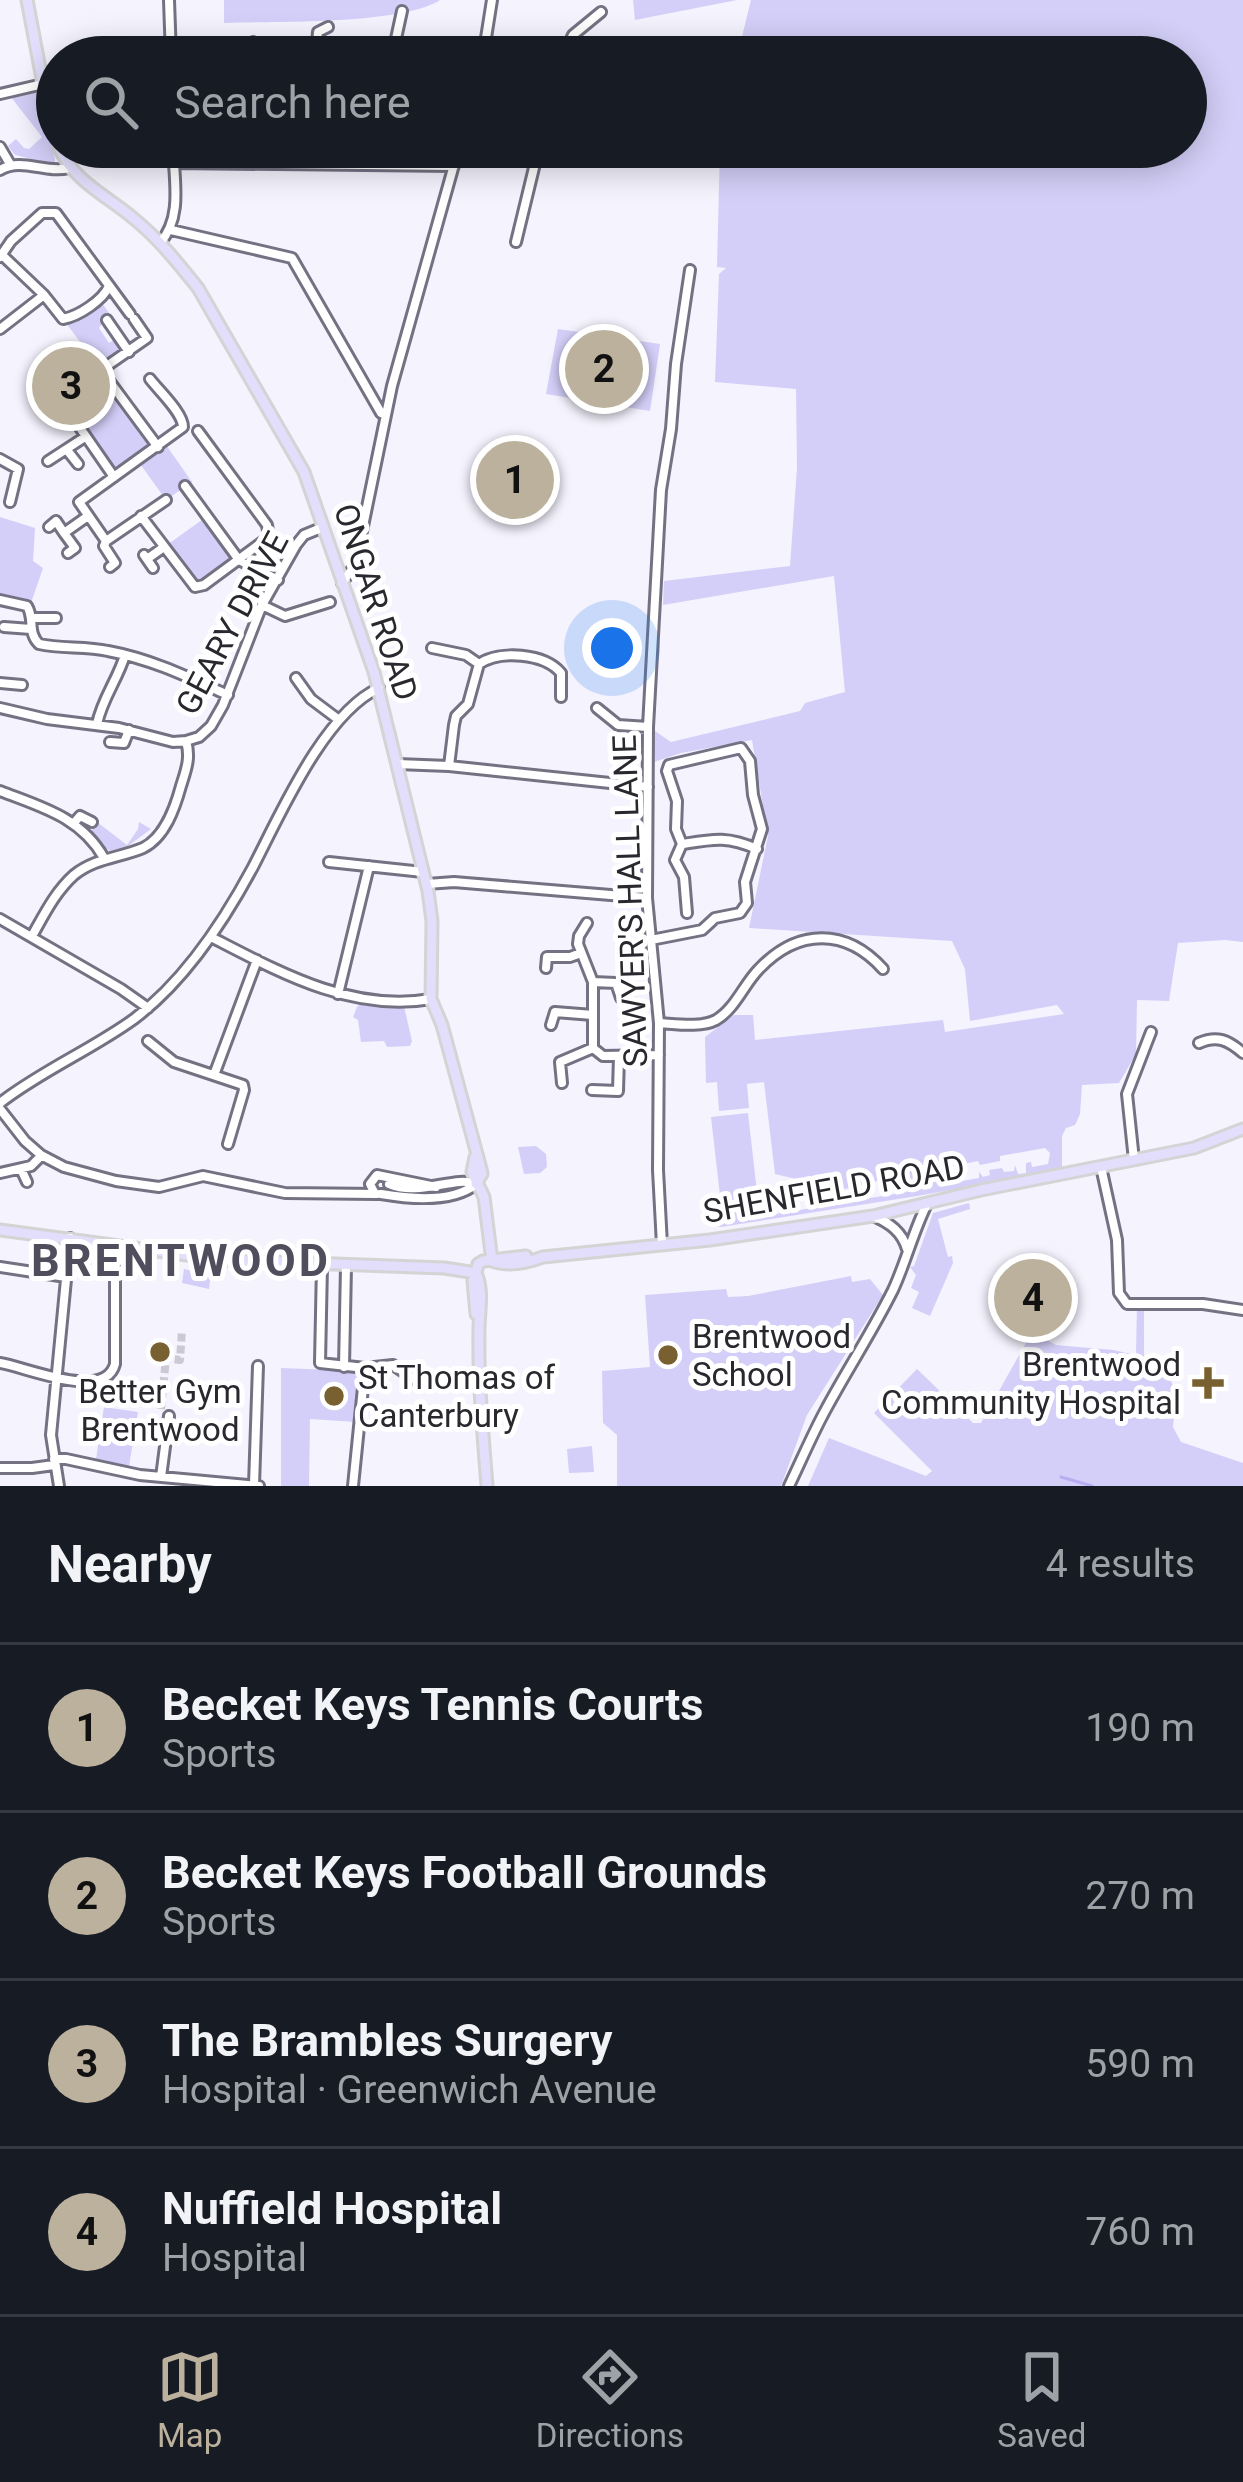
<!DOCTYPE html>
<html lang="en">
<head>
<meta charset="utf-8">
<style>
	:root { --surface:#171b24; --page:#242831; --text:#f1f3f6; --muted:#9ea1a6; --line:#363941; --accent:#bbb19d }
	body { margin:0; font-family:Roboto,sans-serif; background:var(--page); color:var(--text) }
	.you { position:absolute; left:612px; top:648px; width:42px; height:42px; margin:-30px; border:9px solid #fff; border-radius:50%; background:#1a73e8; box-shadow:0 0 0 18px #1a73e833 }
	.badge { display:grid; place-items:center; width:78px; height:78px; border-radius:50%; background:var(--accent); color:#111; font-size:39px; font-weight:700 }
	.pin { position:absolute; translate:-50% -50%; border:6px solid #fff; box-shadow:0 3px 12px #0006 }
	.list { margin:0; padding:0; list-style:none }
	h2 { display:flex; justify-content:space-between; align-items:center; height:156px; margin:0; padding:0 48px; font-size:51px }
	h2 small { font-size:39px; font-weight:400; color:var(--muted) }
	.list li { display:grid; grid-template-columns:78px 1fr auto; gap:36px; align-items:center; box-sizing:border-box; height:168px; padding:0 48px; border-top:3px solid var(--line) }
	.list b { display:block; font-size:45px; white-space:nowrap }
	.list p { margin:0; font-size:39px; white-space:nowrap; color:var(--muted) }
	.list em { font-size:39px; font-style:normal; color:var(--muted) }
	.icon { flex:none; width:66px; height:66px; fill:none; stroke:currentColor; stroke-width:2; stroke-linecap:round; stroke-linejoin:round }
	.map { position:relative; flex:none; width:1243px; height:1486px; overflow:hidden }
	.search { position:absolute; background:var(--surface); box-shadow:0 6px 30px #0003; left:36px; right:36px; top:36px; height:132px; display:flex; align-items:center; gap:30px; box-sizing:border-box; padding:0 42px; border-radius:66px; color:var(--muted); font-size:45px }
	.sheet { height:828px; background:var(--surface) }
	nav { display:flex; justify-content:space-around; align-items:center; box-sizing:border-box; height:168px; border-top:3px solid var(--line); background:var(--surface); font-size:33px; color:var(--muted) }
	nav a { display:grid; justify-items:center; gap:6px }
	nav .on { color:var(--accent) }
	.map>svg:first-child { display:block }
	.green { fill:#d4cff8; fill-rule:evenodd }
	.lines { fill:none; stroke-linecap:round; stroke-linejoin:round }
	.stream { stroke:#b8adf1; stroke-width:3 }
	.minor-tunnel { stroke:#cbcad4; stroke-width:8; stroke-dasharray:8 4; stroke-linecap:butt }
	.minor-casing { stroke:#747282; stroke-width:14 }
	.major-casing { stroke:#d4d4d5; stroke-width:15 }
	.minor { stroke:#fff; stroke-width:8 }
	.major { stroke:#e2defb; stroke-width:9 }
	.poi-dot { fill:#796031; stroke:#fff; stroke-width:4.5 }
	.labels { text-anchor:middle; dominant-baseline:central; stroke-width:10; stroke-linejoin:round; paint-order:stroke }
	.street-label { font-size:33px; fill:#28282e; stroke:#fff }
	.poi-label { font-size:33px; fill:#28282e; stroke:#fff; text-anchor:start }
	.district-label { font-size:45px; font-weight:bold; letter-spacing:3px; fill:#504e5d; stroke:#fff }
</style>
</head>
<body>
<div class="map">
<svg width="1243" height="1486" viewBox="0 0 1243 1486">
	<rect width="100%" height="100%" fill="#f4f3fe"/>
	<path class="green" d="M224,0H440C401,25 275,21 224,23Z
		M633,0H737L635,20Z
		M751,0H1243V942L1225,940L1178,943L1169,1001L1137,1000L1136,1054L1119,1083L1082,1085L1080,1114L1075,1125L1066,1128L1062,1136V1170L917,1196L721,1227L713,1226L712,1215L722,1213L711,1117L748,1113L759,1210L764,1216L906,1192L901,1175L850,1188L798,1196L796,1179L775,1174L764,1082L747,1084L749,1108L719,1111L717,1082L706,1083L705,1037L734,1015H753L755,1040L943,1020L945,1032L1064,1014L1057,1005L970,1021L965,969L952,941L749,928L768,836L752,740L681,753L654,762L652,729L671,742L800,711L805,703L845,692L834,576L663,605L664,581L790,566L797,468L796,389L715,382L719,274L726,268L717,267L720,147H1186V57H737ZM1045,1148L1050,1153L1048,1164L1032,1167L1031,1162L1026,1163V1173L1018,1174L1015,1165L1014,1171L1004,1172L1002,1168L989,1170L990,1175L983,1177L979,1172V1178L946,1184L945,1180L936,1181L935,1175L944,1173V1168L978,1161L980,1165L1000,1161V1156Z
		M38,92L54,153L55,161L52,164L15,155L8,146L16,139L24,148L29,149L42,137L11,97Z
		M102,303L109,313L99,328L109,343L116,339L129,352L101,370L63,319L74,323Z
		M558,329L660,344L650,411L546,394Z
		M51,351L57,352L64,361L73,354L84,368L57,387L46,373L49,368L39,360Z
		M118,390L157,446L164,442L192,482L166,500L138,461L114,477L75,422Z
		M494,460L539,465L535,500L490,494Z
		M0,517L35,528L33,561L43,568L31,603L0,598Z
		M206,517L233,558L203,582L195,583L167,545Z
		M97,822L127,845L138,829L139,822L151,829L128,846L110,851L102,846L91,832Z
		M365,1000L403,1002L412,1041L410,1046L387,1047L384,1041L361,1042L358,1020L353,1017L357,1007Z
		M536,1146L546,1154L547,1167L540,1173L524,1174L518,1147Z
		M969,1203L970,1209L938,1219L948,1257L952,1256L953,1263L930,1316L912,1308L919,1292L911,1288L916,1275L910,1267L914,1266L933,1213Z
		M185,1262L184,1269L193,1271L200,1264L212,1265L209,1289L182,1283Z
		M851,1276L852,1282L870,1279L883,1295L807,1415L781,1486H617V1435L603,1423L602,1371L650,1367L645,1295L726,1289L728,1297L748,1296Z
		M1137,1305H1144V1373L1166,1369L1176,1393L1173,1427L1181,1442L1243,1463V1486H808L829,1438L926,1476L932,1471L874,1413L917,1369L973,1423H981L1032,1332L1056,1345L1113,1350L1136,1355Z
		M281,1368L359,1371L356,1422L310,1419L309,1486H281Z
		M104,1407L138,1412L128,1472L95,1466Z
		M592,1446L594,1472L569,1473L567,1449Z"/>
	<g class="lines">
		<path class="stream" d="M1061,1477L1092,1486"/>
		<path class="minor-tunnel" d="M161,1409L166,1358L180,1360L182,1330"/>
		<defs>
			<path id="minor" d="M169,0L171,57
				M253,42L256,57
				M321,57L317,43L318,32L328,27
				M392,57L402,11
				M483,57L492,0
				M563,57L573,35L601,12
				M0,94L43,84
				M0,147L10,164
				M174,163L454,166
				M0,170C22,157 45,174 69,168
				M171,230L292,258L381,413L385,415
				M516,242L539,147
				M160,243C183,217 174,180 173,147
				M2,255L44,295L63,319C79,316 103,300 109,286
				M0,257L11,241L42,213H56L130,314
				M134,319L147,338L101,370L158,447
				M107,320L129,352
				M0,329L44,295
				M150,379C160,392 183,413 183,427L79,502L106,541L166,500
				M65,406L114,477
				M67,450L78,464
				M0,459L18,469L10,502
				M48,461L85,437
				M185,486L239,560L278,580
				M141,516L195,587L204,585L269,537L267,525L198,431
				M49,527L56,521L64,533
				M106,541L104,546L115,563L110,567
				M68,553L75,548L64,533L88,516
				M144,555L153,568
				M147,559L164,547
				M342,583L355,565L392,386L459,147
				M0,600L27,606C35,619 27,632 39,644C61,649 85,646 108,651C151,659 188,677 228,695
				M262,605L285,616L330,602
				M32,618H56
				M4,627L31,629
				M432,648L466,655L479,664L468,704L456,716L454,725L449,766
				M479,664C500,650 544,653 561,673V697
				M296,678L311,699L339,720
				M0,683L22,685
				M0,708L47,719L119,728L173,742L186,741L199,737L211,726L223,705L262,605L296,545L304,535L321,528
				M597,708L618,725L648,727
				M97,724C102,699 118,679 125,655
				M110,742L124,743L129,730
				M397,764L449,766L648,787
				M0,791C41,807 81,817 104,858
				M74,823L80,816L92,822
				M683,844C714,839 727,836 757,849
				M329,862L423,872
				M427,884L454,882L647,898
				M0,919L121,989L148,1008
				M587,923L579,936L578,944L593,982V1048L603,1056L659,1055
				M32,936C44,915 55,892 74,875C95,858 119,858 143,848C165,837 175,808 181,786C186,770 191,758 186,741
				M211,937C279,972 352,1013 431,999
				M651,940L702,930L715,918L740,913L747,903L745,882L762,829L753,795L750,761L741,748L669,765L667,771L677,801L676,829L682,844L675,860L684,877L687,913
				M546,968L547,957H570L581,953
				M593,982L616,983L621,998L634,1004
				M338,994L369,866
				M659,1023C676,1024 701,1028 716,1020C735,1009 744,984 759,969C798,928 846,928 883,969
				M551,1025L555,1012L593,1015
				M148,1041L174,1062L243,1085L244,1090L228,1144
				M1199,1043C1217,1035 1228,1040 1243,1053
				M214,1075L257,960
				M562,1083L560,1062L593,1048
				M592,1090L618,1091L619,1056
				M0,1103C41,1071 91,1050 134,1019C185,981 223,923 253,867C280,815 324,713 379,688
				M0,1109L25,1141L41,1155L64,1167L116,1181L159,1187L203,1176L285,1193L377,1194
				M1134,1160L1127,1094L1151,1032
				M1101,1167L1117,1240L1119,1293L1127,1304H1203L1243,1310
				M21,1169L27,1182
				M0,1173L31,1166L41,1156
				M389,1184C420,1197 455,1175 476,1184
				M374,1192L370,1184L377,1175L436,1187
				M381,1194C410,1199 453,1203 476,1184
				M873,1216C890,1223 902,1232 907,1249
				M662,1245L658,1170L659,1023L647,898L648,727L661,490L671,429L676,364L690,270
				M322,1265L320,1363L365,1368L393,1365L420,1383L480,1380
				M0,1267L66,1277
				M0,1363C26,1367 105,1402 115,1364V1267
				M344,1367L346,1266
				M54,1459H66L140,1475L259,1486
				M0,1468H32L54,1465
				M161,1477L169,1416
				M254,1485L258,1366
				M59,1486L51,1435L70,1238
				M353,1486L365,1368
				M789,1486C801,1461 812,1435 825,1411C847,1370 872,1332 893,1290C906,1262 913,1232 927,1204"/>
			<path id="major" d="M27,0L43,84L57,140
				M59,147C72,180 107,196 133,218C158,238 178,263 198,288L304,472L374,672L428,891L432,921L431,999L442,1025L481,1169L482,1174L476,1184
				M475,1157L472,1172L484,1197L492,1261
				M0,1230L224,1260L444,1268L476,1273
				M492,1261C508,1267 527,1263 543,1257L710,1240L873,1216L981,1190L1194,1148L1243,1129
				M476,1273C484,1290 479,1311 479,1330C478,1382 483,1434 487,1486
				M476,1273L478,1264L483,1261L526,1256
				M476,1314L473,1281L476,1273"/>
		</defs>
		<use href="#minor" class="minor-casing"/>
		<use href="#major" class="major-casing"/>
		<use href="#minor" class="minor"/>
		<use href="#major" class="major"/>
	</g>
	<g class="poi-dot">
		<circle cx="160" cy="1352" r="12"/>
		<circle cx="668" cy="1355" r="12"/>
		<path d="M1202 1365h12v12h12v12h-12v12h-12v-12h-12v-12h12z"/>
		<circle cx="334" cy="1396" r="12"/>
	</g>
	<g class="labels">
		<g class="street-label">
			<text transform="translate(376 602) rotate(72)">ONGAR ROAD</text>
			<text transform="translate(232 623) rotate(-62)">GEARY DRIVE</text>
			<text transform="translate(630 901) rotate(-92)">SAWYER'S HALL LANE</text>
			<text transform="translate(834 1189) rotate(-10)">SHENFIELD ROAD</text>
		</g>
		<g class="poi-label">
			<text x="692" y="1336">Brentwood<tspan x="692" dy="38">School</tspan></text>
			<text x="1181" y="1364" text-anchor="end">Brentwood<tspan x="1181" dy="38">Community Hospital</tspan></text>
			<text x="358" y="1377">St Thomas of<tspan x="358" dy="38">Canterbury</tspan></text>
			<text x="160" y="1391" text-anchor="middle">Better Gym<tspan x="160" dy="38">Brentwood</tspan></text>
		</g>
		<g class="district-label">
			<text x="181" y="1260">BRENTWOOD</text>
		</g>
	</g>
</svg>
<div class="you"></div>
<div class="pin badge" style="left:515px;top:480px">1</div>
<div class="pin badge" style="left:604px;top:369px">2</div>
<div class="pin badge" style="left:71px;top:386px">3</div>
<div class="pin badge" style="left:1033px;top:1298px">4</div>
<div class="search"><svg class="icon" aria-label="search" viewBox="0 0 24 24"><circle cx="10" cy="10" r="6"/><path d="M15 15l6 6"/></svg>Search here</div>
</div>
<section class="sheet">
<h2>Nearby<small>4 results</small></h2>
<ul class="list">
<li><span class="badge">1</span><div><b>Becket Keys Tennis Courts</b><p>Sports</p></div><em>190 m</em></li>
<li><span class="badge">2</span><div><b>Becket Keys Football Grounds</b><p>Sports</p></div><em>270 m</em></li>
<li><span class="badge">3</span><div><b>The Brambles Surgery</b><p>Hospital · Greenwich Avenue</p></div><em>590 m</em></li>
<li><span class="badge">4</span><div><b>Nuffield Hospital</b><p>Hospital</p></div><em>760 m</em></li>
</ul>
</section>
<nav>
<a class="on"><svg class="icon" aria-label="map" viewBox="0 0 24 24"><path d="M3 6l6-2 6 2 6-2v14l-6 2-6-2-6 2zM9 4v14M15 6v14"/></svg>Map</a>
<a><svg class="icon" aria-label="directions" viewBox="0 0 24 24"><path d="M12 3l9 9-9 9-9-9zM9 14v-3h6M13 9l2 2-2 2"/></svg>Directions</a>
<a><svg class="icon" aria-label="saved" viewBox="0 0 24 24"><path d="M7 4h10v16l-5-4-5 4z"/></svg>Saved</a>
</nav>
</body>
</html>
